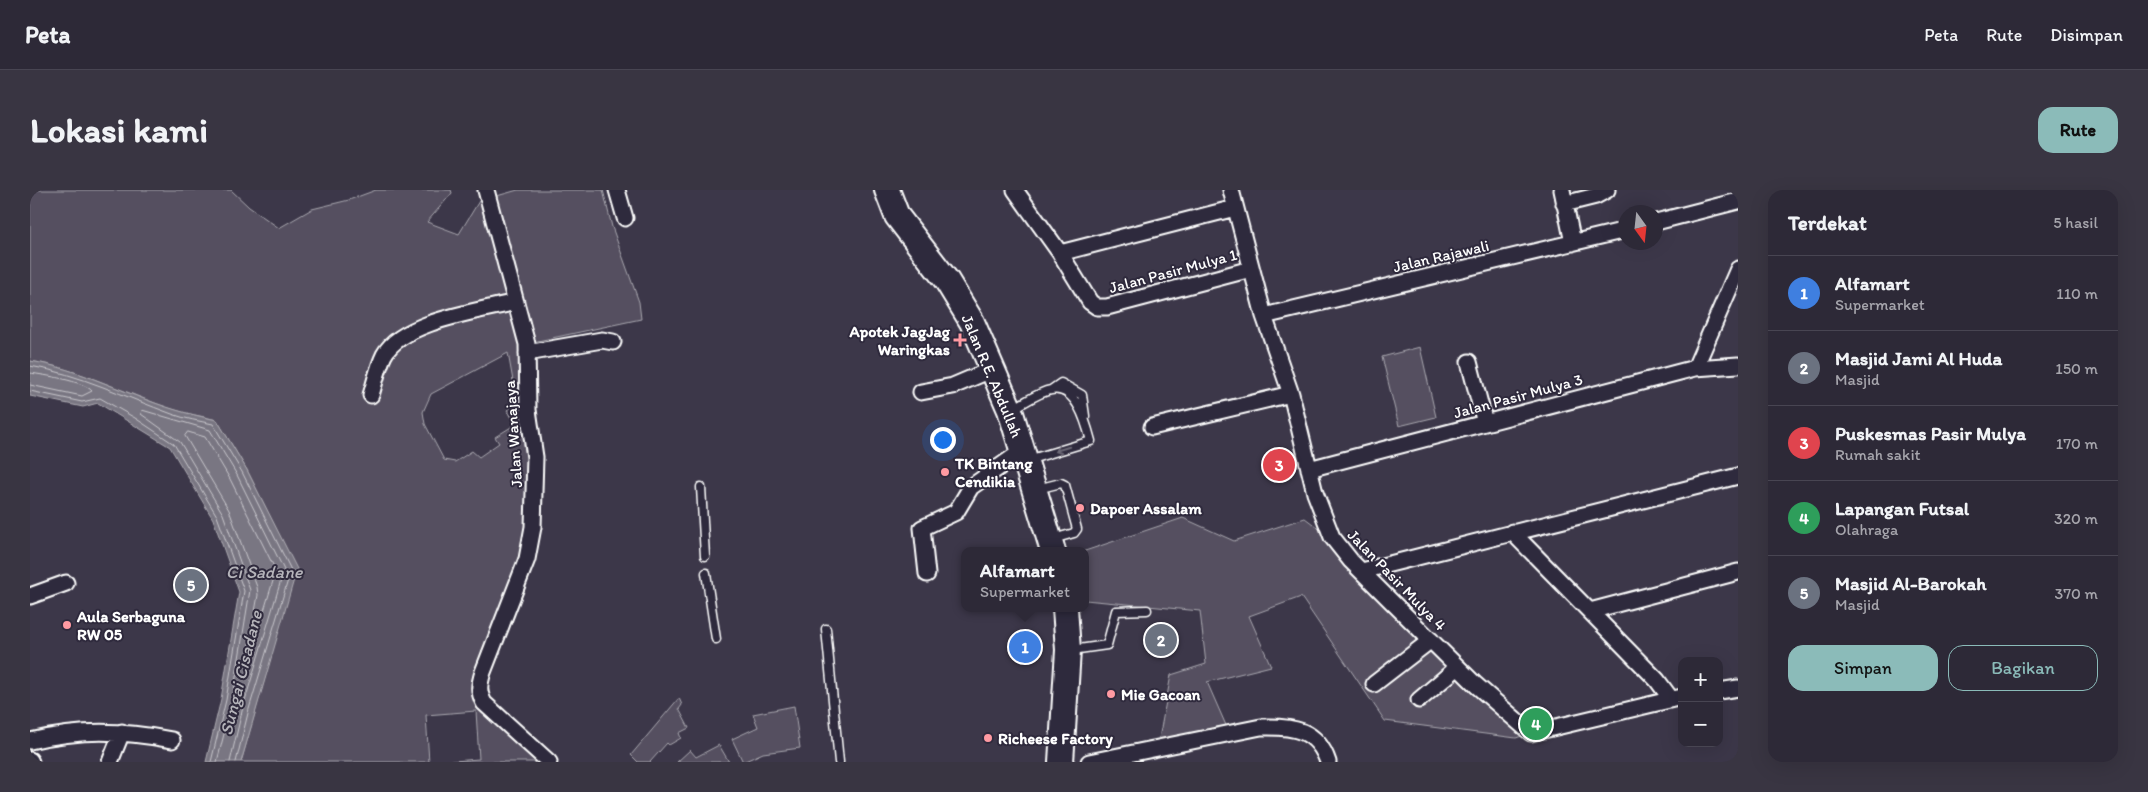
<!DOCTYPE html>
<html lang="id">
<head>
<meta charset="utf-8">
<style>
	:root { --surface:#2d2937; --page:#393542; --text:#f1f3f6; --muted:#a7a6ad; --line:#484552; --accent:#8bbbb9 }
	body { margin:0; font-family:Itim,sans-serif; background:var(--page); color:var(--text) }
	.controls { position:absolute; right:15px; bottom:15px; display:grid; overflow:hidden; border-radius:10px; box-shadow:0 5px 20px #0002 }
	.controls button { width:45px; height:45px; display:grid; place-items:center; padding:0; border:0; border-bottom:1px solid var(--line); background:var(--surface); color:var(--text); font:25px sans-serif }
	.compass { position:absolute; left:1588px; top:15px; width:45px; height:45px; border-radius:50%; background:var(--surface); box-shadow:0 5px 20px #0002; rotate:165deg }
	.you { position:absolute; left:912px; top:249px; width:18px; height:18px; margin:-12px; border:4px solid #fff; border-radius:50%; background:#1a73e8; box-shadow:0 0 0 8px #1a73e833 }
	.badge { display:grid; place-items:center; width:32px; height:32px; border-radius:50%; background:var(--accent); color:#fff; font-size:16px; font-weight:700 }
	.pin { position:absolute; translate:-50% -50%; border:2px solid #fff; box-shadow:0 1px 5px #0006 }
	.popup { position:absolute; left:931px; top:357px; width:128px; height:65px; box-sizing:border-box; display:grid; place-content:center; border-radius:10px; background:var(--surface); filter:drop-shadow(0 1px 4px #0005); font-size:16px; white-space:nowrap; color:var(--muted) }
	.popup b { font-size:19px; color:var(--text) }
	.popup::after { content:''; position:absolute; left:50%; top:100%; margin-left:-10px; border:10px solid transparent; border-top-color:var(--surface) }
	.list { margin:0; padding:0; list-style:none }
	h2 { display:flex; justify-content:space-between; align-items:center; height:65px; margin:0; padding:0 20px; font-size:21px }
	h2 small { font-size:16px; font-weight:400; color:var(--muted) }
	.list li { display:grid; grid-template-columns:32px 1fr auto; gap:15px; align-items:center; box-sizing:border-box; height:75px; padding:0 20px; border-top:1px solid var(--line) }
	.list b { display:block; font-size:19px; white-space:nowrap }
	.list p { margin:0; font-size:16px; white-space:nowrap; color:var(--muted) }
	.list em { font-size:16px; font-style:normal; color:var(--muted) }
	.actions { display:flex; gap:10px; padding:15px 20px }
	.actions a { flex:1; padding:11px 0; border:1px solid var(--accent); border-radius:15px; text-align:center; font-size:18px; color:var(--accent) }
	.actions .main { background:var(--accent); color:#111 }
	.map { position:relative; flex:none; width:1708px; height:572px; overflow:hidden; border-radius:15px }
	header { display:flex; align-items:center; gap:30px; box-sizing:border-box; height:70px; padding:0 25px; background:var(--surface); border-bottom:1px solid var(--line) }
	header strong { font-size:24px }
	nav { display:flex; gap:28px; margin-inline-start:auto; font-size:18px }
	.intro { display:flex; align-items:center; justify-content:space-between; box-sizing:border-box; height:120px; padding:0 30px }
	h1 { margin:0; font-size:35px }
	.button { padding:12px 22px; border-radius:15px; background:var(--accent); color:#111; font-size:18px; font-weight:700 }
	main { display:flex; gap:30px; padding:0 30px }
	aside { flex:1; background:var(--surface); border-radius:15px; box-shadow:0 5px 20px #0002 }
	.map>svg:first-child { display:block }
	.green { fill:#555060; stroke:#aaa8b0; fill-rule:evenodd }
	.water { fill:#797682; stroke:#afadb4 }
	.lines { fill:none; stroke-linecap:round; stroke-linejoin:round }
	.shore { stroke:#c9c8cd; stroke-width:1 }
	.service-casing { stroke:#fff; stroke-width:11 }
	.minor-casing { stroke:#fff; stroke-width:19 }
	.primary-casing { stroke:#fff; stroke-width:28 }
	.service { stroke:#2f2a3d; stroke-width:8 }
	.minor { stroke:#2f2a3d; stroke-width:15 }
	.primary { stroke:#2f2a3d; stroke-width:24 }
	.oneway { stroke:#6d6a77 }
	.poi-dot { fill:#ff9aa2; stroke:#2f2a3d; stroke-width:2 }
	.labels { text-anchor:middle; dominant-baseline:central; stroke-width:4; stroke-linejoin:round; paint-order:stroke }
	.street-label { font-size:16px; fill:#fff; stroke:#2f2a3d }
	.poi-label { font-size:16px; font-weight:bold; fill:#fff; stroke:#2f2a3d; text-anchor:start }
	.water-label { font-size:18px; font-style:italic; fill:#b5b4ba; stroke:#2f2a3d }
</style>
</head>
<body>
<header>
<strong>Peta</strong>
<nav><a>Peta</a><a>Rute</a><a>Disimpan</a></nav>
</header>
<div class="intro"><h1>Lokasi kami</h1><a class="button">Rute</a></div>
<main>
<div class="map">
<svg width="1708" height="572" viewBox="0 0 1708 572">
	<rect width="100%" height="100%" fill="#3c3749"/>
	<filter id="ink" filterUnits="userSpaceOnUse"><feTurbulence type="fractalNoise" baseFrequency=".02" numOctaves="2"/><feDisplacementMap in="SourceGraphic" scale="10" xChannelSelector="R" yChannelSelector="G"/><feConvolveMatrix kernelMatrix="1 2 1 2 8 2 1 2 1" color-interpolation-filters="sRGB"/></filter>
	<g filter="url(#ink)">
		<path class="green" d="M0,0H201L219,17L249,38L282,19L319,10L346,0H421L422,3L397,32L429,44L449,11L488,0H573L582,37L609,112L611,129L503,152L504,256L497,369L449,496L519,572H411L449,569L446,521L396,525L399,572H211L266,379L217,280L187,230C172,226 157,224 142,219C94,203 50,179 0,171ZM478,163L487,213L477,220L486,234L465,247L469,253L449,267L442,261L425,272L414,270L395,234L393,222L401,204Z
			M1390,157L1406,227L1369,236L1352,167Z
			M1153,328L1204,351L1275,328L1303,349L1501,543L1486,548L1355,531L1271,407L1219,426L1241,476L1177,492L1198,540L1127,559L1141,485L1176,474L1170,421L1055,410V361Z
			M649,508L652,515L649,519L659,538L649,543L651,548L639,555L637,553L620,572H608L601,565Z
			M764,516L770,558L733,563L713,572L702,549L728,537L723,524Z
			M689,555L699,572H647L660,560L666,567Z"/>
		<path class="water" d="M0,171C52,179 96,205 146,220C159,224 173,227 187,230L217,280L267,379L211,572H176L191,509L209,402L183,329L140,257L68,213L53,217L0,206Z"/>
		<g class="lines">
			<path class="shore" d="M0,176C50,184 95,207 142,224C155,229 170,231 183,234L212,282L261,380L219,519L206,572
				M0,183C14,185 54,191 62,201L52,206L0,195
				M0,201L52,212L70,208L105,228L144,254L187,326L214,401L196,510L181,572
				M158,242L175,247L200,289L246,381L223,457L219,455L228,405L227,397L199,320L155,246Z
				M187,572L202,512L220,400L193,324L150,252L111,224L112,220L180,240L207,285L254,380L213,517L200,572"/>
			<defs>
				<path id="service" d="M1021,200L1031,193L1052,205L1055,226
					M982,219C993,214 1008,202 1021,200C1046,195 1056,232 1061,251L998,270
					M671,297L675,366
					M1007,299L1031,293L1035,295L1047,339L1044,343L1023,349
					M676,383L686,449
					M796,439L809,572
					M1042,460L1077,455L1086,421L1117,420"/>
				<path id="minor" d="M456,0L497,154L498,220L505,267L503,337L497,369L453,482C449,495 448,501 454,513L519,572
					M587,0L595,28
					M985,0L1030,63L1060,112L1067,117H1077L1221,79
					M1201,0L1234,126L1261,204L1285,303L1302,347L1321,371L1362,412L1446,495L1501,543L1652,507
					M1532,0L1543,53
					M1534,14L1566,6L1577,0
					M1626,32L1708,11
					M1030,63L1205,18
					M1234,126L1596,40
					M497,163L572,150L583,152
					M1439,172L1455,233
					M1665,178L1708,79
					M891,202L923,196L963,179
					M341,205C345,192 348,177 354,165C372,131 450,121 486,112
					M1122,237L1261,204
					M1279,279L1665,178L1708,175
					M1482,342L1627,490L1641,509
					M1332,381L1708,286
					M897,384L892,338L926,322L941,297L985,266L996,270
					M0,406L36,393
					M1560,421L1708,382
					M1344,494L1401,450
					M1689,501L1708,498
					M1389,510L1428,477
					M0,551C52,539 90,540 142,550
					M0,570L1,572
					M80,572L92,542
					M1059,572L1231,537C1263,536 1287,539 1298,572"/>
				<path id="primary" d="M857,0L867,26L917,91L942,132L980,220L1023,361
					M1031,572L1038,460L1035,418"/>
			</defs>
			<use href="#service" class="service-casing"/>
			<use href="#minor" class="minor-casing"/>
			<use href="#primary" class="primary-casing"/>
			<use href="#service" class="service"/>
			<use href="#minor" class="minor"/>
			<use href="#primary" class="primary"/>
		</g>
		<defs><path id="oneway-shaft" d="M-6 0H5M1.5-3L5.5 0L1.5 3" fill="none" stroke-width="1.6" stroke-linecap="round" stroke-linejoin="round" transform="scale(1.25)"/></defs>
		<use class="oneway" href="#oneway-shaft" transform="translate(1032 259) rotate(163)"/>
	</g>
	<g class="poi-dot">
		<path d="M927.5 142.5h5v5h5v5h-5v5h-5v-5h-5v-5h5z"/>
		<circle cx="915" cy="282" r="5"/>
		<circle cx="1050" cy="318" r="5"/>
		<circle cx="37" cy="435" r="5"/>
		<circle cx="1081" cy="504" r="5"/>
		<circle cx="958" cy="548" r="5"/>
	</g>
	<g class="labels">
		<g class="street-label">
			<text transform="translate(1411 66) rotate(-13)">Jalan Rajawali</text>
			<text transform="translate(1143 81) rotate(-15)">Jalan Pasir Mulya 1</text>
			<text transform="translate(962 186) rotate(67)">Jalan R.E. Abdullah</text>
			<text transform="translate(1488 206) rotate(-15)">Jalan Pasir Mulya 3</text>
			<text transform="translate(483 244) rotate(-94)">Jalan Wanajaya</text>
			<text transform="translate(1367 390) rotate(46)">Jalan Pasir Mulya 4</text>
		</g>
		<g class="poi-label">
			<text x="920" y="141" text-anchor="end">Apotek JagJag<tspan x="920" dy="18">Waringkas</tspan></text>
			<text x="925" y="273">TK Bintang<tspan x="925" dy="18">Cendikia</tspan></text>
			<text x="1060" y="318">Dapoer Assalam</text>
			<text x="47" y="426">Aula Serbaguna<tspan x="47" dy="18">RW 05</tspan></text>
			<text x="1091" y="504">Mie Gacoan</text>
			<text x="968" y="548">Richeese Factory</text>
		</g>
		<g class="water-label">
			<text x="234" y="382">Ci Sadane</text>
			<text transform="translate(211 483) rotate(-76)">Sungai Cisadane</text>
		</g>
	</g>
</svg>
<div class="controls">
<button>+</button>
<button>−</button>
</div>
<svg class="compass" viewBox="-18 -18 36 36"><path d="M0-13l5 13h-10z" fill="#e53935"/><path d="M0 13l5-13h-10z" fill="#a7a6ad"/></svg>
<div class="you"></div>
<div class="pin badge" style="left:995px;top:457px;background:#3f7fe0">1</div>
<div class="popup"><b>Alfamart</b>Supermarket</div>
<div class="pin badge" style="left:1131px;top:450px;background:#6b7280">2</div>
<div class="pin badge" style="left:1249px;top:275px;background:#e0444e">3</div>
<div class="pin badge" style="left:1506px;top:534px;background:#2e9e5b">4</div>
<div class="pin badge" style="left:161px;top:395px;background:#6b7280">5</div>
</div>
<aside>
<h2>Terdekat<small>5 hasil</small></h2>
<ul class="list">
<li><span class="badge" style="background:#3f7fe0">1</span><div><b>Alfamart</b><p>Supermarket</p></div><em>110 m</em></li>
<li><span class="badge" style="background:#6b7280">2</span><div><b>Masjid Jami Al Huda</b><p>Masjid</p></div><em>150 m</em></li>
<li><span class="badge" style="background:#e0444e">3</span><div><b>Puskesmas Pasir Mulya</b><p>Rumah sakit</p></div><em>170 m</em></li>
<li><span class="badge" style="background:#2e9e5b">4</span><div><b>Lapangan Futsal</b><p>Olahraga</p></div><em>320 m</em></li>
<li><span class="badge" style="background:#6b7280">5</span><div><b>Masjid Al-Barokah</b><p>Masjid</p></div><em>370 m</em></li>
</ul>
<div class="actions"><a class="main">Simpan</a><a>Bagikan</a></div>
</aside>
</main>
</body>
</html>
